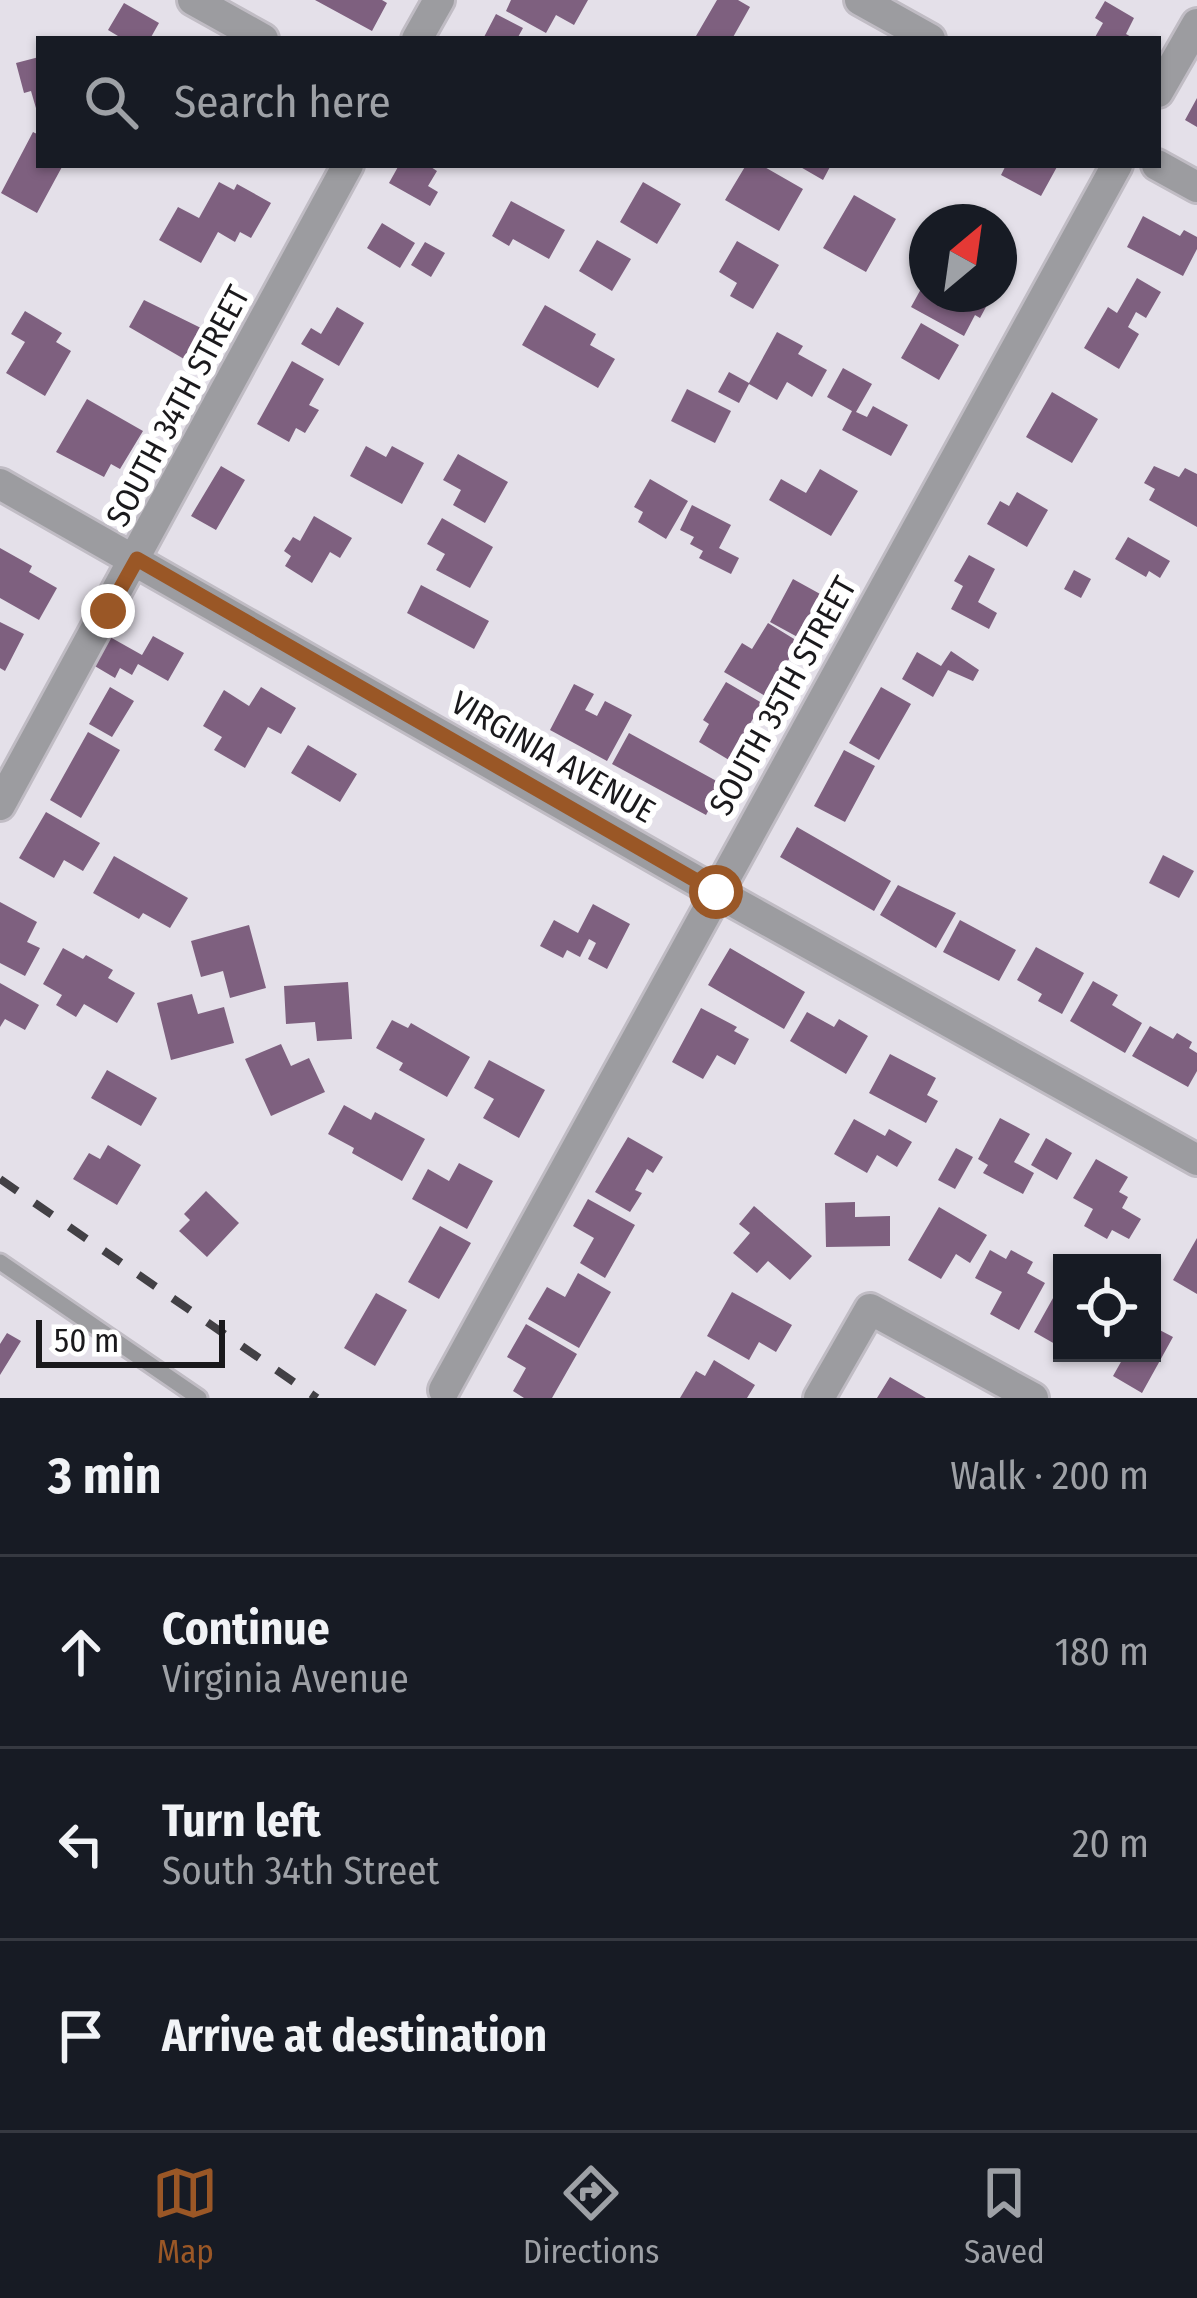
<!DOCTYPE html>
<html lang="en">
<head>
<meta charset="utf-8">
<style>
	:root { --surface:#171b24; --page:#20242c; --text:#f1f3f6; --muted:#9ea1a6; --line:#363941; --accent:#9a5726 }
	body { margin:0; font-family:"Fira Sans Condensed",sans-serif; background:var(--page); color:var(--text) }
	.controls { position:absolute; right:36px; bottom:36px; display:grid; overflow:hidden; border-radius:0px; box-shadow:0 3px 9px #0004 }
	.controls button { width:108px; height:108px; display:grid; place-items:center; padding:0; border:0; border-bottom:3px solid var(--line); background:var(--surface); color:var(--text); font:60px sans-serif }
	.compass { position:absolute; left:909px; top:204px; width:108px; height:108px; border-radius:50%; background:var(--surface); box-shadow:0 3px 9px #0004; rotate:29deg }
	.scale { position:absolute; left:36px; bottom:30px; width:189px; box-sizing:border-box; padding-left:12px; border:6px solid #1a191c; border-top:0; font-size:33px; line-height:42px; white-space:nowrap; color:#1a191c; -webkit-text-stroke:9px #fff; paint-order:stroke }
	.stop { position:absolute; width:36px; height:36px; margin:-27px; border:9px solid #9a5726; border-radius:50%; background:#fff }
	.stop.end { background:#9a5726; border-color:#fff; box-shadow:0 3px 12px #0008 }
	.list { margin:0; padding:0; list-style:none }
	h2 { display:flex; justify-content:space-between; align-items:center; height:156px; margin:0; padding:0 48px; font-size:51px }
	h2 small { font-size:39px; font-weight:400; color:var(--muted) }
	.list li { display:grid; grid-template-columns:78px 1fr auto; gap:36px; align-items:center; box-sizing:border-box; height:192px; padding:0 48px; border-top:3px solid var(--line) }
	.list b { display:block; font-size:45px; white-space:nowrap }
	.list p { margin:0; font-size:39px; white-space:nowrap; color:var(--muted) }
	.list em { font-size:39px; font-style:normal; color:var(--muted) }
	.icon { flex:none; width:66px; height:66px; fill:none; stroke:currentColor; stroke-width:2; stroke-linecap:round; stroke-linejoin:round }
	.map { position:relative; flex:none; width:1197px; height:1398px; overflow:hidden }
	.search { position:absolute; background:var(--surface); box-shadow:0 3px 9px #0004; left:36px; right:36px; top:36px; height:132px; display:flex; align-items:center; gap:30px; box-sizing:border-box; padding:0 42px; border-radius:0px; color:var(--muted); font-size:45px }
	.sheet { height:732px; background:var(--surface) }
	nav { display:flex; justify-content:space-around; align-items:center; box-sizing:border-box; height:168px; border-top:3px solid var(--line); background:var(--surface); font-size:33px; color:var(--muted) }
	nav a { display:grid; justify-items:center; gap:6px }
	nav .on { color:var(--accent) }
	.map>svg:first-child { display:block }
	.building { fill:#7e607f }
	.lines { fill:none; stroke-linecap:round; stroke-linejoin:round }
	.service-casing { stroke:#c0bcc4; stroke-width:21 }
	.minor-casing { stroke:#c0bcc4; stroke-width:36 }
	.service { stroke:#9c9ca0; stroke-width:15 }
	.minor { stroke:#9c9ca0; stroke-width:30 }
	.rail { stroke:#424045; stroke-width:8; stroke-dasharray:21 21; stroke-linecap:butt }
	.route { stroke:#9a5726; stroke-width:15 }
	.labels { text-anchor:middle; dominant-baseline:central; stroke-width:12; stroke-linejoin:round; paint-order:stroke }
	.street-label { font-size:33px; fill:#1a191c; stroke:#fff }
</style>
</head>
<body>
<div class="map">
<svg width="1197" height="1398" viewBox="0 0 1197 1398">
	<rect width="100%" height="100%" fill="#e4e0e9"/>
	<path class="building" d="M315,0H382L387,3L372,31Z
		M511,0H588L574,25L556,15L546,33L506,11Z
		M717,0H738L750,7L732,39H700L696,36Z
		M1105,1L1134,18L1126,34L1135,39H1094L1103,23L1095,18Z
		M124,3L159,23L150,39H123L108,30Z
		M496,14L523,28L517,39H483Z
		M39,57V115H38L31,91L24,93L16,63Z
		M1197,98V127L1185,120Z
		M33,132L39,135V165H63L37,213L1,193Z
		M399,165H428L437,171L428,186L438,192L430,206L389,183Z
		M746,165H761L803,189L779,231L725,200Z
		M797,165H831L823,180Z
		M1006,165H1058L1041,196L1001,175Z
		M219,182L234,190L237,184L271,203L251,238L240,232L235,242L218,232L201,263L159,240L178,207L199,218Z
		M643,182L681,204L657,244L620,222Z
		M854,195L896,219L866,272L823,248Z
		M511,201L565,230L549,259L513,239L509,246L492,236Z
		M1143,216L1180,236L1184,230L1197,237V249L1183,276L1127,247Z
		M382,223L415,243L400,268L367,248Z
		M597,240L631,259L612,291L579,271Z
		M737,241L779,265L753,309L730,296L737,283L719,272Z
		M425,242L445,253L431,277L411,265Z
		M927,278V294H993L980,318L975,315L964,336L911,307Z
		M1137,278L1161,292L1146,318L1136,312L1128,327L1139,334L1119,369L1084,348L1108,307L1117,313Z
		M144,300L201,328L184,359L129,327Z
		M545,305L596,334L590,345L615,359L598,388L522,345Z
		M337,307L364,323L339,366L301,344L311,328L321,334Z
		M25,311L62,333L56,342L71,351L45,396L6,373L25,342L11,334Z
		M921,323L959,345L939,380L901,358Z
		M777,332L803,346L798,354L827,370L812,397L787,382L777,400L749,384L739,403L718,392L729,372L749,383Z
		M292,361L324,379L309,405L319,410L305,433L296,428L289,442L257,424Z
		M843,368L872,384L856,412L867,417L873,406L908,425L891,456L842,430L852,411L827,397Z
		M687,389L731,411L715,443L671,421Z
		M1052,392L1098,419L1072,463L1026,437Z
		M87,399L143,431L120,469L111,464L104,477L56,452Z
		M366,446L386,457L392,446L424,463L402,504L350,476Z
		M458,454L508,482L485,523L453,505L461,490L443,480Z
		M221,466L245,480L216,530L191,516Z
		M1154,466L1179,477L1185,468L1197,474V527L1149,500L1155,489L1144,483Z
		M820,469L858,491L831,536L769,500L781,479L806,493Z
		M650,479L688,501L666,539L638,522L643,512L634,507Z
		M1017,492L1048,510L1027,547L987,524L1000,501L1009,506Z
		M692,505L731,525L719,548L739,558L731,574L699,558L703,551L690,544L694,537L680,530Z
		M314,516L352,538L340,558L330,552L312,583L285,566L291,556L284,551L293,537L300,541Z
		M442,518L493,547L470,588L436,570L445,554L427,544Z
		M1128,537L1170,561L1160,578L1149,571L1146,577L1115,559Z
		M0,548L32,566L29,572L57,588L39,620L0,598Z
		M969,555L995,569L978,602L997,613L989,629L951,609L963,586L954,581Z
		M1074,570L1091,579L1081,598L1064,589Z
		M793,579L822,595L803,640L770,622Z
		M421,585L489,621L474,649L407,613Z
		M0,622L24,634L5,671L0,668Z
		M768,623L799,642L767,697L724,672L742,643L752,649Z
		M153,636L184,653L168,681L138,664L132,675L120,668L115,678L93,665L110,637L142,655Z
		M951,651L979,670L973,681L948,670L933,697L902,679L917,652L941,666Z
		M726,682L762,703L729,760L699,742L709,724L703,720Z
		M574,684L594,694L585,710L597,716L605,701L632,715L607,761L550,730Z
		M110,687L134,701L112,737L89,724Z
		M261,687L296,708L281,734L268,727L245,768L214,750L222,737L203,726L224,690L249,706Z
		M881,687L911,704L879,760L849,743Z
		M88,732L120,750L81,818L50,800Z
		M629,733L722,784L706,815L612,764Z
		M308,745L357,774L340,802L291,773Z
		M844,750L875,766L845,822L814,806Z
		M46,812L100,843L83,871L64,860L54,878L19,858Z
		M797,827L891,881L874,911L780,857Z
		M1163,855L1194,871L1179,898L1149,883Z
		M114,856L188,898L170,928L143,913L139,919L93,893Z
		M898,885L956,913L936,948L880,915Z
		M0,902L37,922L27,942L40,948L25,976L0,963Z
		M593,904L630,924L607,969L588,959L596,943L589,939L580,957L567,950L563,958L540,946L554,920L578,933Z
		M960,920L1016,950L999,981L943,952Z
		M249,925L266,988L230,998L223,971L201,977L191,941Z
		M1036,947L1084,973L1062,1014L1038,1001L1042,994L1017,980Z
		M63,948L83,959L86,955L113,970L108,978L135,993L117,1023L84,1004L76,1017L56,1005L62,995L43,984Z
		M730,948L805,992L784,1029L708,985Z
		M1093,981L1118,995L1112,1005L1142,1023L1125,1053L1070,1021Z
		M348,982L352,1039L317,1041L315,1022L286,1024L284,986Z
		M0,983L39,1005L25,1030L5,1019L0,1027Z
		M192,994L198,1014L224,1007L234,1043L171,1060L157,1003Z
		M701,1008L737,1027L734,1031L749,1039L735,1065L717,1055L703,1079L672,1062Z
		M807,1012L834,1027L839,1019L868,1036L846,1074L790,1041Z
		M392,1020L408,1028L411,1023L470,1057L447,1097L399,1070L403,1063L376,1048Z
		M1150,1026L1173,1039L1177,1033L1192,1042L1189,1048L1197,1053V1071L1188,1087L1132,1056Z
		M281,1044L291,1066L309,1058L325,1092L271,1116L245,1059Z
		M890,1054L936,1078L927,1095L938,1101L926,1123L869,1093Z
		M489,1060L545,1090L519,1138L483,1118L494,1099L474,1088Z
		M107,1070L157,1098L141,1126L91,1098Z
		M344,1105L371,1120L375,1112L425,1139L402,1181L352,1153L354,1148L328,1134Z
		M1000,1118L1030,1134L1014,1162L1034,1173L1023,1194L983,1173L988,1165L978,1159Z
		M854,1119L885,1136L889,1129L912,1142L897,1167L877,1155L867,1173L834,1154Z
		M628,1137L663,1157L653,1173L647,1169L635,1190L642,1193L630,1212L595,1192Z
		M1046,1138L1072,1153L1057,1180L1031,1165Z
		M108,1145L141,1165L117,1205L73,1179L89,1153L100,1159Z
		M956,1148L973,1157L955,1189L938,1180Z
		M1096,1159L1128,1177L1119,1192L1128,1197L1122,1208L1141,1219L1129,1239L1112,1230L1107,1239L1084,1226L1093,1209L1073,1198Z
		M459,1163L493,1181L467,1229L412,1199L428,1169L449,1181Z
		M206,1191L239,1223L207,1257L179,1231L190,1220L184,1214Z
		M588,1199L635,1225L605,1278L580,1263L594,1238L573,1226Z
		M855,1202V1217L890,1216V1246L826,1247L825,1203Z
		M754,1206L812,1256L790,1280L768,1261L757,1273L733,1253L750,1233L739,1224Z
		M939,1207L987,1235L970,1263L956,1254L941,1279L908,1260Z
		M440,1226L471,1243L439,1299L408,1282Z
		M1197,1238V1294L1173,1280Z
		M990,1250L1006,1259L1011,1250L1033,1262L1027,1273L1045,1283L1019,1330L990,1314L1002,1292L975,1278Z
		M578,1273L611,1292L579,1348L528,1319L547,1287L565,1297Z
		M1062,1282V1348L1034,1332Z
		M732,1292L792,1325L776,1352L759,1342L749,1360L707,1336Z
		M376,1293L407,1310L375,1366L344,1348Z
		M526,1324L577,1354L552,1398H524L513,1391L526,1368L507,1357Z
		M1152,1326L1173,1337L1142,1393L1113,1376L1126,1353H1152Z
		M7,1333L21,1341L0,1375V1344Z
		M714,1360L755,1385L747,1398H680L696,1371L705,1376Z
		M890,1377L926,1398H877Z"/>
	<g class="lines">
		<defs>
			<path id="service" d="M0,1262L199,1398"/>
			<path id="minor" d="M193,0L263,39
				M860,0L930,39
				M417,39L439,0
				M1158,92L1197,24
				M1157,165L1197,187
				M0,484L716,892L1197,1160
				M0,805L348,165
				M444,1390L1117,165
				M819,1398L870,1309L1033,1398"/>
		</defs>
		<use href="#service" class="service-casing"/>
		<use href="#minor" class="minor-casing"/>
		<use href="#service" class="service"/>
		<use href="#minor" class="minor"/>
		<path class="rail" d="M0,1179L317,1398"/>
	</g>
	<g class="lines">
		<path class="route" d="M108,611L137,559L716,892"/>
	</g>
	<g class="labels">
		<g class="street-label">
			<text transform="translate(178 406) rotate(-62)">SOUTH 34TH STREET</text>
			<text transform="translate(783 696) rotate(-61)">SOUTH 35TH STREET</text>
			<text transform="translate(553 757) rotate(30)">VIRGINIA AVENUE</text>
		</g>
	</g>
</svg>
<div class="controls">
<button><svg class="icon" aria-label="locate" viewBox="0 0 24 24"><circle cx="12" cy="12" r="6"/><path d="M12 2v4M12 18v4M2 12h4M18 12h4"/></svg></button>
</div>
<svg class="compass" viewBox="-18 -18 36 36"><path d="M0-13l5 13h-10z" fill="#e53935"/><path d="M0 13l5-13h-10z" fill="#9ea1a6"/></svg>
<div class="scale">50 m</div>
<div class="stop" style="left:716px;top:892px"></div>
<div class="stop end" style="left:108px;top:611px"></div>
<div class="search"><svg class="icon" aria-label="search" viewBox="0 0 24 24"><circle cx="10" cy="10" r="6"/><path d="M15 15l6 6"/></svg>Search here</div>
</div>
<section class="sheet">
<h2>3 min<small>Walk · 200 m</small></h2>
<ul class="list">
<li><svg class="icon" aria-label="ahead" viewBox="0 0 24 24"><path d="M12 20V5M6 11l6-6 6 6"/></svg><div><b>Continue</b><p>Virginia Avenue</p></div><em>180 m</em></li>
<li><svg class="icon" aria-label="left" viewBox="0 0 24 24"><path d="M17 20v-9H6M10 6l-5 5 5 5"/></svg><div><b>Turn left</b><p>South 34th Street</p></div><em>20 m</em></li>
<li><svg class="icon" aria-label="arrive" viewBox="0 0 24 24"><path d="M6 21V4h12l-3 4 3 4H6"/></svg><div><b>Arrive at destination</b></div></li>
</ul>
</section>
<nav>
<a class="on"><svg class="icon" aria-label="map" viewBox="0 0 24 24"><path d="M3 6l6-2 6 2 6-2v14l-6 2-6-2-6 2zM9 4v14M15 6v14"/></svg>Map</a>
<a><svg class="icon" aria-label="directions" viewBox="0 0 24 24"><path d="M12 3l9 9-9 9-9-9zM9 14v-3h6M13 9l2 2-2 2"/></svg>Directions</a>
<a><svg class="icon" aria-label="saved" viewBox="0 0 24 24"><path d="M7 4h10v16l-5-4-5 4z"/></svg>Saved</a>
</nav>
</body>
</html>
